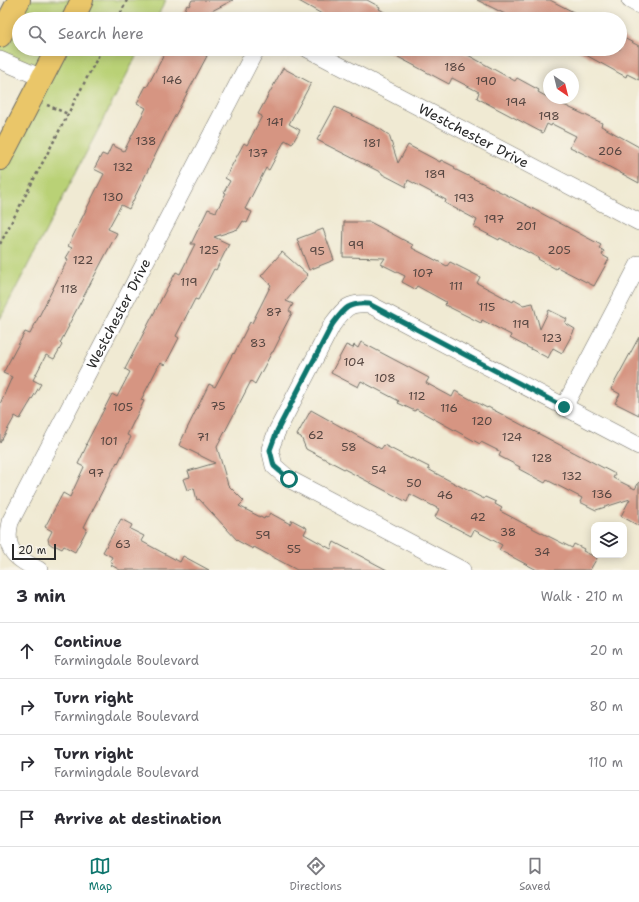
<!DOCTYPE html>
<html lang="en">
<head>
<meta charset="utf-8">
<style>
	:root { --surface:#fff; --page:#f7f7f7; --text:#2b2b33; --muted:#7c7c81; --line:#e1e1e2; --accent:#0f766e }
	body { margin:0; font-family:"Shantell Sans",sans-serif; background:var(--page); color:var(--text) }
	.controls { position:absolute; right:12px; bottom:12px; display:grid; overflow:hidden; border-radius:8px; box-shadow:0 2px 10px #0003 }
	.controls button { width:36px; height:36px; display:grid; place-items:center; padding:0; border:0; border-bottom:1px solid var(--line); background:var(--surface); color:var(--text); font:20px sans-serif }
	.compass { position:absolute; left:543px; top:68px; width:36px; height:36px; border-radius:50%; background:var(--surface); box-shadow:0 2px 10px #0003; rotate:145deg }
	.scale { position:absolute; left:12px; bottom:10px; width:44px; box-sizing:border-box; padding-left:4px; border:2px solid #2b2b2b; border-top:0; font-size:11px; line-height:14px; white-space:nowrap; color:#2b2b2b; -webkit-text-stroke:3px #f7f3e8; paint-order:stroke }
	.stop { position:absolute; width:12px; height:12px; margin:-9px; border:3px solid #0f766e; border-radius:50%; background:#fff }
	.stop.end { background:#0f766e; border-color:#fff; box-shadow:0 1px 4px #0008 }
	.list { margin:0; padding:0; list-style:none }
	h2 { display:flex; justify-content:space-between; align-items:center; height:52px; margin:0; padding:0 16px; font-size:17px }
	h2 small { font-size:13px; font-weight:400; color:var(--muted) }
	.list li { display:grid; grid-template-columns:26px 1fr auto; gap:12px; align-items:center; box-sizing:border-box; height:56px; padding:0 16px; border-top:1px solid var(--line) }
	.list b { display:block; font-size:15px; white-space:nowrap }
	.list p { margin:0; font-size:13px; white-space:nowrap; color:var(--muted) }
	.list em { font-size:13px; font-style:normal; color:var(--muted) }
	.icon { flex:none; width:22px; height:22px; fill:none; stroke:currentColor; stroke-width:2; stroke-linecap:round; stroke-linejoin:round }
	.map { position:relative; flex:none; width:639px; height:570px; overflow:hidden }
	.search { position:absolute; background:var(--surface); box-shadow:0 2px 10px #0003; left:12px; right:12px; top:12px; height:44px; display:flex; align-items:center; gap:10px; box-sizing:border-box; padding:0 14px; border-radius:22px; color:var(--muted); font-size:15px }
	.sheet { height:276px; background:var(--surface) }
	nav { display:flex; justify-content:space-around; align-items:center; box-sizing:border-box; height:56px; border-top:1px solid var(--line); background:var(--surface); font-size:11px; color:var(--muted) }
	nav a { display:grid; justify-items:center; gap:2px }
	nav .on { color:var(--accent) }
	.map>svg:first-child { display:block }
	.green { fill:#b9d176; stroke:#727e50 }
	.building { fill:#d69582 }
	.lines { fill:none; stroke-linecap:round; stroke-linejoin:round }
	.minor-casing { stroke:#706e66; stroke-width:18 }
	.major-casing { stroke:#706e66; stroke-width:24 }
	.path { stroke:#706e66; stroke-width:2.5; stroke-dasharray:3 3; stroke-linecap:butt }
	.minor { stroke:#fff; stroke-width:17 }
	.major { stroke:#eac669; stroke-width:22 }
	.route { stroke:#0f766e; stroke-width:5 }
	.labels { text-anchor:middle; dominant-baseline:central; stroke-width:4; stroke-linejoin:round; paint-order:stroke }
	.number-label { font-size:12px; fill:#564641 }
	.street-label { font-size:14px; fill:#2b2b2b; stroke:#f7f3e8 }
</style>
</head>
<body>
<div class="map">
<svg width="639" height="570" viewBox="0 0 639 570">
	<rect width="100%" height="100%" fill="#f7f3e8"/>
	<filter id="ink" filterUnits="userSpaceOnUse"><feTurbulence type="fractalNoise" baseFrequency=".025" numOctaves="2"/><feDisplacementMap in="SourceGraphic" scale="8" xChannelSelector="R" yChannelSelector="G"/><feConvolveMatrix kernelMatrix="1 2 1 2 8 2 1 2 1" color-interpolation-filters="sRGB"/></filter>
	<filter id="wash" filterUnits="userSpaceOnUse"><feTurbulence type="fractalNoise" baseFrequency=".012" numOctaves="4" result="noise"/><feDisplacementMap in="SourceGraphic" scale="16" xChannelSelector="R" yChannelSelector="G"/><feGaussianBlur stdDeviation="0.9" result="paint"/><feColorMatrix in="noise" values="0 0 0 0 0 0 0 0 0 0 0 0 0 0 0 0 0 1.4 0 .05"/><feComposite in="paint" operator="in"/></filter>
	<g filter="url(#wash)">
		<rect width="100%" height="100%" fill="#f0ead3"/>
		<path class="green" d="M19,0H166L156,19H19V49H140L0,319V159L42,78L0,60V36Z"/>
		<g id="blocks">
			<path class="building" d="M192,0H233L208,13L219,19H180L187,5L189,6Z
				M297,0H367L380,7L379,9L397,19H319L322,14Z
				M477,0H550L587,19H503L505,14Z
				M620,36L639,46V80L627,74L626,77L575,49H620Z
				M167,49H194L207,56L167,131L129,209L121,205L108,229L117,233L68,326H69L60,343L62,345L54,359L46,355L33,380L41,384L20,419L15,416L0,443V404L12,377L3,373L25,332L30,334L68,259L66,258L72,248L68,246L104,174L94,169L102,154L107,156L112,145L124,151L146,108L137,103L146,86L147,87Z
				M383,49H457L515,81L517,78L539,90L538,92L549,98L602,123L601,126L639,147V183L604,164L570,147L576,136L552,124L551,126L547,124L543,133L477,98L479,92L452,78L449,84Z
				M283,68L311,83L289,124L300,130L292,144L285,140L269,170L266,168L245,209L252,212L247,223L243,221L238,229L214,237L229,244L216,270L214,269L198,300L195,299L176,336L179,338L165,365L160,363L141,400L144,401L127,435L131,437L118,463L117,462L84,527L87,529L75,552L64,546L62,549L56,546H53L49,543L48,539L52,531L45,527L63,493L70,497L84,467L78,464L87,445L86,444L112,394L117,397L130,372L125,369L166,290L176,272L180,274L195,244H191L208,209L216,212L226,193L224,192L230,181L225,178L244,143L247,145L262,116L258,114Z
				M335,107L380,129L389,135L398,163L408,145L440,162L441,160L455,167L454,169L507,195L601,245L599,248L604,251L602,255L609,259L594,286L557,267L556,269L538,259L539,258L500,238L499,240L474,227L477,220L445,203L446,200L408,180L406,185L407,187L382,174V173L317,140Z
				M344,222H370L413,245L412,248L447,266L450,262L480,277L477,283L513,302L514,300L523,305L533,303L540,329L549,310L567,319L565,323L575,329L562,353L553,348L548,358L510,338L511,335L482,320L481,323L445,305L446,302L417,286L415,289L402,282L405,276L381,264L385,258L343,257Z
				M323,229L334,260L309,270L297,239Z
				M282,252L308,275L286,301L293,304L289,311L292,313L279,338H280L273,352H272L255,384L251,381L217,447L228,485L244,501L239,506L264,519L265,517L267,518L270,513L290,524L292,520L307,528L304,534L331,549L334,542L387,570H297L254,547L253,549L238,541L199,499L197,500L194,488L187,490L183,479L190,477L188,471L215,463L179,445L209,384L215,387L233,353L234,354L250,322L252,323L271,285L261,276Z
				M639,337V415L615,403L620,394L611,389Z
				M361,342L429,378L426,383L452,397L455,391L487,408L488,407L615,474L613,478L635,489L639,482V526L621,516L630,499L596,510L580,502L582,498L547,480L545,483L519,469L520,467L499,456L501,452L481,442L480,444L416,409L415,411L398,403L399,401L361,381L358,387L331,373L346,345L353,348L354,345L358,348Z
				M311,410L381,449L384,445L411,459V458L429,467L428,469L437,474L484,499L485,497L496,502L495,504L502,508L500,511L536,530L572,548L574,544L584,549L583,551L597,558L590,570H537L499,550L502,545L474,530L471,536L435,517L439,509L410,494L407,502L306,449L301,437L297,435Z
				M121,519L132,525L130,529L144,536L141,541L180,562L183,556L209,570H120L111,565L113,563L110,561L112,557L103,552Z"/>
		</g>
	</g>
	<g filter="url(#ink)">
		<use href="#blocks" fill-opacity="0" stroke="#706e66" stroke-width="1"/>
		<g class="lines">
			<defs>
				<g id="minor">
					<path d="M630,0L639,5"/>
					<path id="s1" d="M308,49L639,222"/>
					<path d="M0,60L42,78"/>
					<path d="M564,407L639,264"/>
					<path id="s2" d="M39,570C16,558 3,551 10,522L254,53L258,49"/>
					<path d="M462,570L289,479L274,466L270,449L277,431L332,325C344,309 348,302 369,304L639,446"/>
				</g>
				<path id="major" d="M73,19L82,0
					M0,36L19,0
					M0,159L57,49"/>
			</defs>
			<use href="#minor" class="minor-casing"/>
			<use href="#major" class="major-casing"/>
			<path class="path" d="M118,19L127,0
				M47,105L68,114
				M0,244L102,49"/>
			<use href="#minor" class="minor"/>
			<use href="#major" class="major"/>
		</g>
	</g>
	<g class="lines" filter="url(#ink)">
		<path class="route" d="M289,479L274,466L270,450L277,431L332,325C344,309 348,302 369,304L564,407"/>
	</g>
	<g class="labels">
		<g class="number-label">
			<text x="455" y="67">186</text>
			<text x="172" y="80">146</text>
			<text x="486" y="81">190</text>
			<text x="516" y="102">194</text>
			<text x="549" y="116">198</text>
			<text x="275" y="122">141</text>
			<text x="146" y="141">138</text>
			<text x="372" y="143">181</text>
			<text x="610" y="151">206</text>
			<text x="258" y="153">137</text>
			<text x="123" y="167">132</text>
			<text x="435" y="174">189</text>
			<text x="113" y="197">130</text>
			<text x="464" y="198">193</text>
			<text x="494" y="219">197</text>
			<text x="526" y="226">201</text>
			<text x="356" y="245">99</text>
			<text x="209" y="250">125</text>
			<text x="559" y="250">205</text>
			<text x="317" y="251">95</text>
			<text x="83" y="260">122</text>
			<text x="423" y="273">107</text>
			<text x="189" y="282">119</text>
			<text x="456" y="286">111</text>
			<text x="69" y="289">118</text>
			<text x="487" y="307">115</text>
			<text x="274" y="312">87</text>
			<text x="521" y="324">119</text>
			<text x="552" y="338">123</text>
			<text x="258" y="343">83</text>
			<text x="354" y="362">104</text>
			<text x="385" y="378">108</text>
			<text x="417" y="396">112</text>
			<text x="218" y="406">75</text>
			<text x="123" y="407">105</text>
			<text x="449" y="408">116</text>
			<text x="482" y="421">120</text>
			<text x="316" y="435">62</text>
			<text x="203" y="437">71</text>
			<text x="512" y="437">124</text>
			<text x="109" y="441">101</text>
			<text x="349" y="447">58</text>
			<text x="542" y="458">128</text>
			<text x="379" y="470">54</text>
			<text x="96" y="473">97</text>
			<text x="572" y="476">132</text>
			<text x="414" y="483">50</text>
			<text x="602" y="494">136</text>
			<text x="445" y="495">46</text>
			<text x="478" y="517">42</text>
			<text x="508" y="532">38</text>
			<text x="263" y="535">59</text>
			<text x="123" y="544">63</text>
			<text x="294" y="549">55</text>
			<text x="542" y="552">34</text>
		</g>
		<g class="street-label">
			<text stroke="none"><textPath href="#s1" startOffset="187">Westchester Drive</textPath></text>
			<text stroke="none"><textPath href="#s2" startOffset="298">Westchester Drive</textPath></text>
		</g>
	</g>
</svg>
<div class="controls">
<button><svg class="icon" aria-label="layers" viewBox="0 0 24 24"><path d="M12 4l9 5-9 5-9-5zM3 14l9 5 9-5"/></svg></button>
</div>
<svg class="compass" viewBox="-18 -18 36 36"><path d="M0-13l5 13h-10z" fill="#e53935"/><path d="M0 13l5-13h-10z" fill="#7c7c81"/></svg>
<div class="scale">20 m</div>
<div class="stop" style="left:289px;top:479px"></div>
<div class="stop end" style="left:564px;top:407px"></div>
<div class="search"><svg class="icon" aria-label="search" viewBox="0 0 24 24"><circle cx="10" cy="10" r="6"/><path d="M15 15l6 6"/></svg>Search here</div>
</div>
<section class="sheet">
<h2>3 min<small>Walk · 210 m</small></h2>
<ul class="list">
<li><svg class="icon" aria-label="ahead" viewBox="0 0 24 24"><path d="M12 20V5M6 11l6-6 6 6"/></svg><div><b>Continue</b><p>Farmingdale Boulevard</p></div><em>20 m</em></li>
<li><svg class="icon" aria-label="right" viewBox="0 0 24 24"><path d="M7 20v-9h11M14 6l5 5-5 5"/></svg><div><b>Turn right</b><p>Farmingdale Boulevard</p></div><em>80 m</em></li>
<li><svg class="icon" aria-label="right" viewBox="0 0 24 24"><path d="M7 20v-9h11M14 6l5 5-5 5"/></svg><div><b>Turn right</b><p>Farmingdale Boulevard</p></div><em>110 m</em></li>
<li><svg class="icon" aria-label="arrive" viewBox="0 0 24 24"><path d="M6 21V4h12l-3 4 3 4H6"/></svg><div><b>Arrive at destination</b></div></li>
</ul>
</section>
<nav>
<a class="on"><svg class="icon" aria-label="map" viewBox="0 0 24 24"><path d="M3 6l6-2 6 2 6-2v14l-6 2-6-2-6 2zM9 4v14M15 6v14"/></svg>Map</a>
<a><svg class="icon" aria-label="directions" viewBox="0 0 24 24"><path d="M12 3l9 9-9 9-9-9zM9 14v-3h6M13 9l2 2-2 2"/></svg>Directions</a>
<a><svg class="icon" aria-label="saved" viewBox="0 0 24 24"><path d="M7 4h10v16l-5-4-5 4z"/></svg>Saved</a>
</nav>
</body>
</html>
